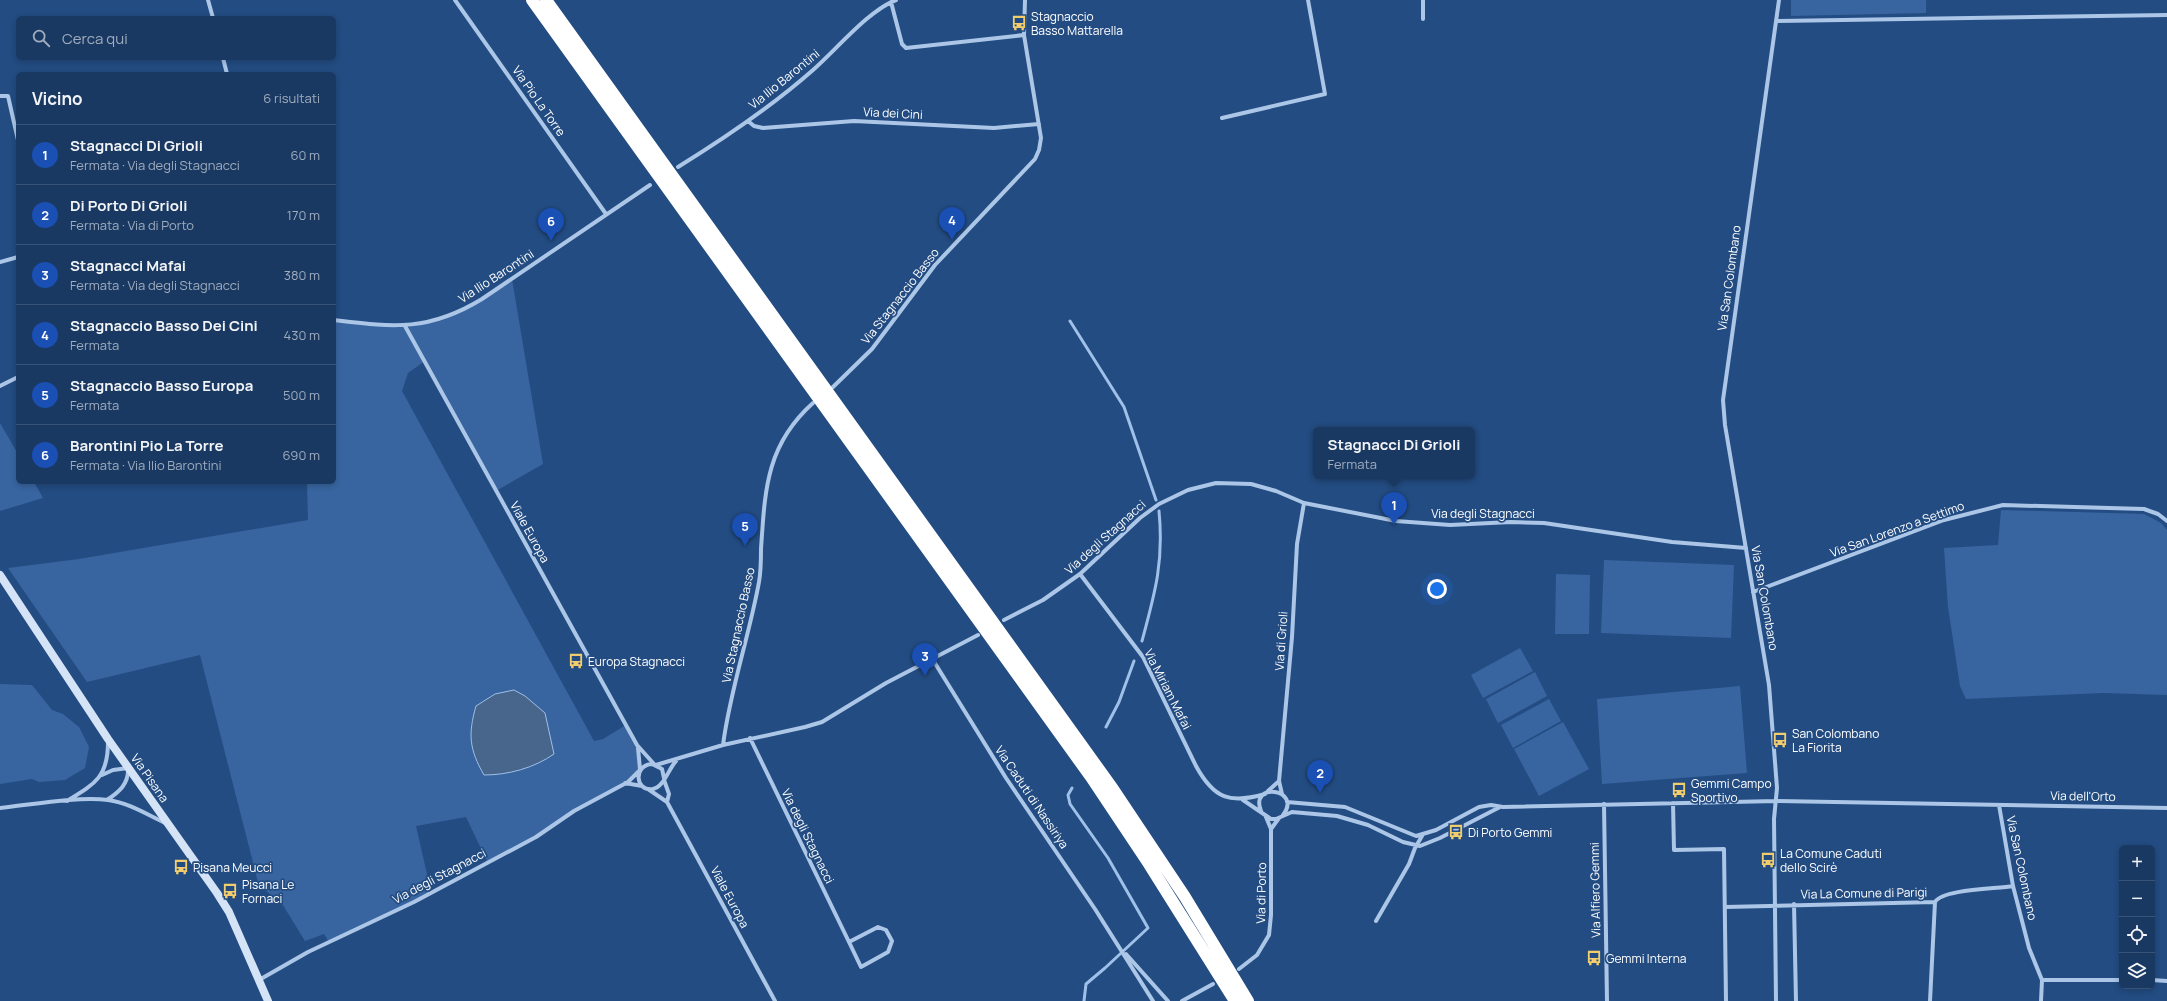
<!DOCTYPE html>
<html lang="it">
<head>
<meta charset="utf-8">
<style>
	:root { --surface:#1a3962; --page:#234068; --text:#f1f3f6; --muted:#9facbe; --line:#385377; --accent:#f2cd6e }
	body { margin:0; font-family:Manrope,sans-serif; background:var(--page); color:var(--text) }
	.controls { position:absolute; right:12px; bottom:12px; display:grid; overflow:hidden; border-radius:6px; box-shadow:0 2px 6px #0003 }
	.controls button { width:36px; height:36px; display:grid; place-items:center; padding:0; border:0; border-bottom:1px solid var(--line); background:var(--surface); color:var(--text); font:20px sans-serif }
	.you { position:absolute; left:1437px; top:589px; width:14px; height:14px; margin:-10px; border:3px solid #fff; border-radius:50%; background:#1a73e8; box-shadow:0 0 0 6px #1a73e833 }
	.badge { display:grid; place-items:center; width:26px; height:26px; border-radius:50%; background:var(--accent); color:#fff; font-size:13px; font-weight:700 }
	.pin { position:absolute; translate:-50% -33px; filter:drop-shadow(0 1px 2px #0008) }
	.pin::after { content:''; position:absolute; top:21px; width:14px; height:12px; background:inherit; clip-path:polygon(0 0,100% 0,50% 100%) }
	.popup { position:absolute; left:1313px; top:427px; width:162px; height:52px; box-sizing:border-box; display:grid; place-content:center; border-radius:6px; background:var(--surface); filter:drop-shadow(0 1px 3px #0005); font-size:13px; white-space:nowrap; color:var(--muted) }
	.popup b { font-size:15px; color:var(--text) }
	.popup::after { content:''; position:absolute; left:50%; top:100%; margin-left:-8px; border:8px solid transparent; border-top-color:var(--surface) }
	.list { margin:0; padding:0; list-style:none }
	h2 { display:flex; justify-content:space-between; align-items:center; height:52px; margin:0; padding:0 16px; font-size:17px }
	h2 small { font-size:13px; font-weight:400; color:var(--muted) }
	.list li { display:grid; grid-template-columns:26px 1fr auto; gap:12px; align-items:center; box-sizing:border-box; height:60px; padding:0 16px; border-top:1px solid var(--line) }
	.list b { display:block; font-size:15px; white-space:nowrap }
	.list p { margin:0; font-size:13px; white-space:nowrap; color:var(--muted) }
	.list em { font-size:13px; font-style:normal; color:var(--muted) }
	.icon { flex:none; width:22px; height:22px; fill:none; stroke:currentColor; stroke-width:2; stroke-linecap:round; stroke-linejoin:round }
	.map { position:relative; flex:none; width:2167px; height:1001px; overflow:hidden }
	.search { position:absolute; background:var(--surface); box-shadow:0 2px 6px #0003; left:16px; top:16px; width:320px; height:44px; display:flex; align-items:center; gap:10px; box-sizing:border-box; padding:0 14px; border-radius:6px; color:var(--muted); font-size:15px }
	.panel { position:absolute; background:var(--surface); box-shadow:0 2px 6px #0003; left:16px; top:72px; width:320px; height:412px; border-radius:6px }
	.map>svg:first-child { display:block }
	.green { fill:#3865a0; fill-rule:evenodd }
	.water { fill:#48658c; stroke:#9fc0e8 }
	.lines { fill:none; stroke-linecap:round; stroke-linejoin:round }
	.stream { stroke:#9fc0e8; stroke-width:3 }
	.street { stroke:#abc6e7; stroke-width:4 }
	.secondary { stroke:#d5e3f6; stroke-width:8 }
	.highway { stroke:#fff; stroke-width:12 }
	.labels { text-anchor:middle; dominant-baseline:central; stroke-width:3.5; stroke-linejoin:round; paint-order:stroke }
	.poi-label { font-size:12px; fill:#fff; stroke:#234c82; text-anchor:start }
	.street-label { font-size:12px; fill:#fff; stroke:#234c82 }
</style>
</head>
<body>
<div class="map">
<svg width="2167" height="1001" viewBox="0 0 2167 1001">
	<rect width="100%" height="100%" fill="#234c82"/>
	<path class="green" d="M1791,0H1926V13L1791,16Z
		M512,279L543,464L496,491L425,361L408,373L402,391L594,741L603,739L626,725L638,748L640,770L633,777L543,832L487,861L466,817L416,826L431,892L329,942L324,934L305,941L281,902L259,886L200,655L87,682L8,568L79,559L308,520L307,482H334V320L405,326L457,313ZM495,694L470,728L477,706Z
		M0,423L18,454V482H34L43,498L0,511Z
		M2001,510L2144,514L2161,523L2167,530V695L2103,693L1966,699L1960,686L1948,607L1944,548L1998,545Z
		M1604,560L1734,565L1731,638L1601,633Z
		M1556,574L1590,575L1589,634H1555Z
		M1520,648L1533,671L1483,698L1471,675Z
		M1535,672L1547,696L1498,723L1486,699Z
		M0,684L32,685L52,710L63,714L79,727L89,747L85,768L65,780L39,782L32,779L0,784Z
		M1740,686L1747,773L1602,784L1597,699Z
		M1549,699L1561,721L1513,748L1501,725Z
		M1563,722L1589,769L1539,796L1514,749Z"/>
	<path class="water" d="M514,690L525,696L545,713L554,754C534,768 508,775 484,775C469,749 468,734 476,706L495,694Z"/>
	<g class="lines">
		<path class="stream" d="M1070,321L1124,407L1156,500
			M1142,641C1155,593 1164,562 1159,511
			M1106,727L1119,702L1134,661
			M1072,788L1068,795L1070,804L1108,858L1148,928L1105,968L1086,984L1084,1001"/>
		<path class="street" d="M208,0L213,18
			M455,0L606,214
			M891,2L902,44L906,48L1024,35
			M1423,19V0
			M1777,21L2167,15
			M223,58L227,74
			M0,96H8L18,140
			M1222,118L1325,94L1308,0
			M748,121L754,126L763,128L854,121L994,128L1039,124
			M678,167C725,138 771,107 813,70C836,50 869,10 896,0
			M0,262L18,257
			M334,320C393,327 428,332 482,299L650,185
			M405,326L637,745L654,764
			M0,386L18,377
			M833,387L872,349L935,265L1035,159L1039,150L1041,138L1024,35L1025,0
			M1080,574L1143,657L1196,766C1214,799 1230,804 1265,794
			M1753,592L1944,520L2003,505L2144,509L2158,514L2167,521
			M1004,620L1043,600L1080,574L1140,518L1159,504L1188,490L1216,483L1251,484L1276,491L1304,503L1396,521L1450,525L1511,522L1544,523L1672,542L1746,548
			M933,660L1006,778L1095,909L1153,1001
			M750,738L849,942L861,967L888,952L892,941L886,930L878,927L849,942
			M723,745C730,690 749,637 759,582C761,571 761,560 761,549C765,490 766,445 813,403
			M638,748L640,769
			M656,765L723,745L805,727L822,722L886,683L978,635
			M102,775L113,770L128,768C129,784 119,792 107,800
			M664,778L662,769L652,764C633,765 635,792 653,789C664,787 669,768 676,761
			M664,780L669,794L667,802
			M625,783L642,786
			M648,789L667,802L775,1001
			M1268,791L1279,781
			M1282,794L1279,781L1292,637L1297,544L1304,503
			M1243,800L1271,819H1276L1292,812L1337,816L1368,825L1403,842L1420,846L1440,838L1500,807
			M67,801C95,784 108,777 108,742
			M1287,802L1345,807L1416,836L1436,830L1479,807L1491,805L1503,807L1777,801L2167,808
			M1673,803L1674,850L1724,849L1726,1001
			M1604,804L1607,1001
			M1999,805L2013,886L2029,948L2042,980L2041,1001
			M0,808C30,805 78,796 108,800C129,803 146,814 165,823
			M1261,811C1249,781 1303,789 1283,815
			M1271,829L1279,818
			M1794,904L1796,1001
			M1725,907L1935,902
			M1376,921L1409,864L1415,848L1422,836
			M1126,954L1168,1001
			M1239,969L1257,955L1269,935L1271,915V829L1266,817
			M259,980L308,952L414,902L536,837L574,811L628,782L639,771
			M2042,980H2122
			M2152,980L2167,981
			M1182,1001L1213,984
			M1776,1001L1774,819L1777,788L1769,685L1725,425L1723,400L1779,0
			M1930,1001L1935,902C1943,889 1996,889 2013,886"/>
		<path class="secondary" d="M0,575L108,739L217,893L229,912L268,1001"/>
		<path class="highway" d="M532,0L1091,777L1149,864L1235,1001
			M546,0L1113,789L1185,897L1248,1001"/>
	</g>
	<defs>
		<symbol id="bus-bare" viewBox="-9 -9 18 18"><path d="M-5-6H5V4H4V6H2V4H-2V6H-4V4H-5ZM-3.5-4V0h7V-4ZM-3.5 1.2v1.5H-2V1.2ZM2 1.2v1.5H3.5V1.2Z" fill="#f2cd6e" stroke="#234c82" stroke-width="2.5" paint-order="stroke"/></symbol>
	</defs>
	<g fill-rule="evenodd">
		<use href="#bus-bare" x="1008" y="12" width="22" height="22"/>
		<use href="#bus-bare" x="565" y="650" width="22" height="22"/>
		<use href="#bus-bare" x="1769" y="729" width="22" height="22"/>
		<use href="#bus-bare" x="1668" y="779" width="22" height="22"/>
		<use href="#bus-bare" x="1445" y="821" width="22" height="22"/>
		<use href="#bus-bare" x="1757" y="849" width="22" height="22"/>
		<use href="#bus-bare" x="170" y="856" width="22" height="22"/>
		<use href="#bus-bare" x="219" y="880" width="22" height="22"/>
		<use href="#bus-bare" x="1583" y="947" width="22" height="22"/>
	</g>
	<g class="labels">
		<g class="poi-label">
			<text x="1031" y="16">Stagnaccio<tspan x="1031" dy="14">Basso Mattarella</tspan></text>
			<text x="588" y="661">Europa Stagnacci</text>
			<text x="1792" y="733">San Colombano<tspan x="1792" dy="14">La Fiorita</tspan></text>
			<text x="1691" y="783">Gemmi Campo<tspan x="1691" dy="14">Sportivo</tspan></text>
			<text x="1468" y="832">Di Porto Gemmi</text>
			<text x="1780" y="853">La Comune Caduti<tspan x="1780" dy="14">dello Scirè</tspan></text>
			<text x="193" y="867">Pisana Meucci</text>
			<text x="242" y="884">Pisana Le<tspan x="242" dy="14">Fornaci</tspan></text>
			<text x="1606" y="958">Gemmi Interna</text>
		</g>
		<g class="street-label">
			<text transform="translate(784 79) rotate(-39)">Via Ilio Barontini</text>
			<text transform="translate(539 101) rotate(55)">Via Pio La Torre</text>
			<text transform="translate(893 113) rotate(3)">Via dei Cini</text>
			<text transform="translate(496 276) rotate(-33)">Via Ilio Barontini</text>
			<text transform="translate(1729 278) rotate(-82)">Via San Colombano</text>
			<text transform="translate(900 296) rotate(-52)">Via Stagnaccio Basso</text>
			<text x="1483" y="513">Via degli Stagnacci</text>
			<text transform="translate(1897 529) rotate(-20)">Via San Lorenzo a Settimo</text>
			<text transform="translate(530 532) rotate(61)">Viale Europa</text>
			<text transform="translate(1105 537) rotate(-42)">Via degli Stagnacci</text>
			<text transform="translate(1765 598) rotate(80)">Via San Colombano</text>
			<text transform="translate(738 625) rotate(-78)">Via Stagnaccio Basso</text>
			<text transform="translate(1281 641) rotate(-86)">Via di Grioli</text>
			<text transform="translate(1168 689) rotate(63)">Via Miriam Mafai</text>
			<text transform="translate(150 778) rotate(55)">Via Pisana</text>
			<text transform="translate(2083 796) rotate(1)">Via dell'Orto</text>
			<text transform="translate(1032 797) rotate(56)">Via Caduti di Nassiriya</text>
			<text transform="translate(808 836) rotate(64)">Via degli Stagnacci</text>
			<text transform="translate(2022 868) rotate(78)">Via San Colombano</text>
			<text transform="translate(439 876) rotate(-28)">Via degli Stagnacci</text>
			<text transform="translate(1595 890) rotate(-91)">Via Alfiero Gemmi</text>
			<text transform="translate(1261 893) rotate(-89)">Via di Porto</text>
			<text transform="translate(1864 893) rotate(-1)">Via La Comune di Parigi</text>
			<text transform="translate(730 897) rotate(62)">Viale Europa</text>
		</g>
	</g>
</svg>
<div class="controls">
<button>+</button>
<button>−</button>
<button><svg class="icon" aria-label="locate" viewBox="0 0 24 24"><circle cx="12" cy="12" r="6"/><path d="M12 2v4M12 18v4M2 12h4M18 12h4"/></svg></button>
<button><svg class="icon" aria-label="layers" viewBox="0 0 24 24"><path d="M12 4l9 5-9 5-9-5zM3 14l9 5 9-5"/></svg></button>
</div>
<div class="you"></div>
<div class="pin badge" style="left:1394px;top:525px;background:#1a4fb4">1</div>
<div class="popup"><b>Stagnacci Di Grioli</b>Fermata</div>
<div class="pin badge" style="left:1320px;top:793px;background:#1a4fb4">2</div>
<div class="pin badge" style="left:925px;top:676px;background:#1a4fb4">3</div>
<div class="pin badge" style="left:952px;top:240px;background:#1a4fb4">4</div>
<div class="pin badge" style="left:745px;top:546px;background:#1a4fb4">5</div>
<div class="pin badge" style="left:551px;top:241px;background:#1a4fb4">6</div>
<div class="search"><svg class="icon" aria-label="search" viewBox="0 0 24 24"><circle cx="10" cy="10" r="6"/><path d="M15 15l6 6"/></svg>Cerca qui</div>
<section class="panel">
<h2>Vicino<small>6 risultati</small></h2>
<ul class="list">
<li><span class="badge" style="background:#1a4fb4">1</span><div><b>Stagnacci Di Grioli</b><p>Fermata · Via degli Stagnacci</p></div><em>60 m</em></li>
<li><span class="badge" style="background:#1a4fb4">2</span><div><b>Di Porto Di Grioli</b><p>Fermata · Via di Porto</p></div><em>170 m</em></li>
<li><span class="badge" style="background:#1a4fb4">3</span><div><b>Stagnacci Mafai</b><p>Fermata · Via degli Stagnacci</p></div><em>380 m</em></li>
<li><span class="badge" style="background:#1a4fb4">4</span><div><b>Stagnaccio Basso Dei Cini</b><p>Fermata</p></div><em>430 m</em></li>
<li><span class="badge" style="background:#1a4fb4">5</span><div><b>Stagnaccio Basso Europa</b><p>Fermata</p></div><em>500 m</em></li>
<li><span class="badge" style="background:#1a4fb4">6</span><div><b>Barontini Pio La Torre</b><p>Fermata · Via Ilio Barontini</p></div><em>690 m</em></li>
</ul>
</section>
</div>
</body>
</html>
